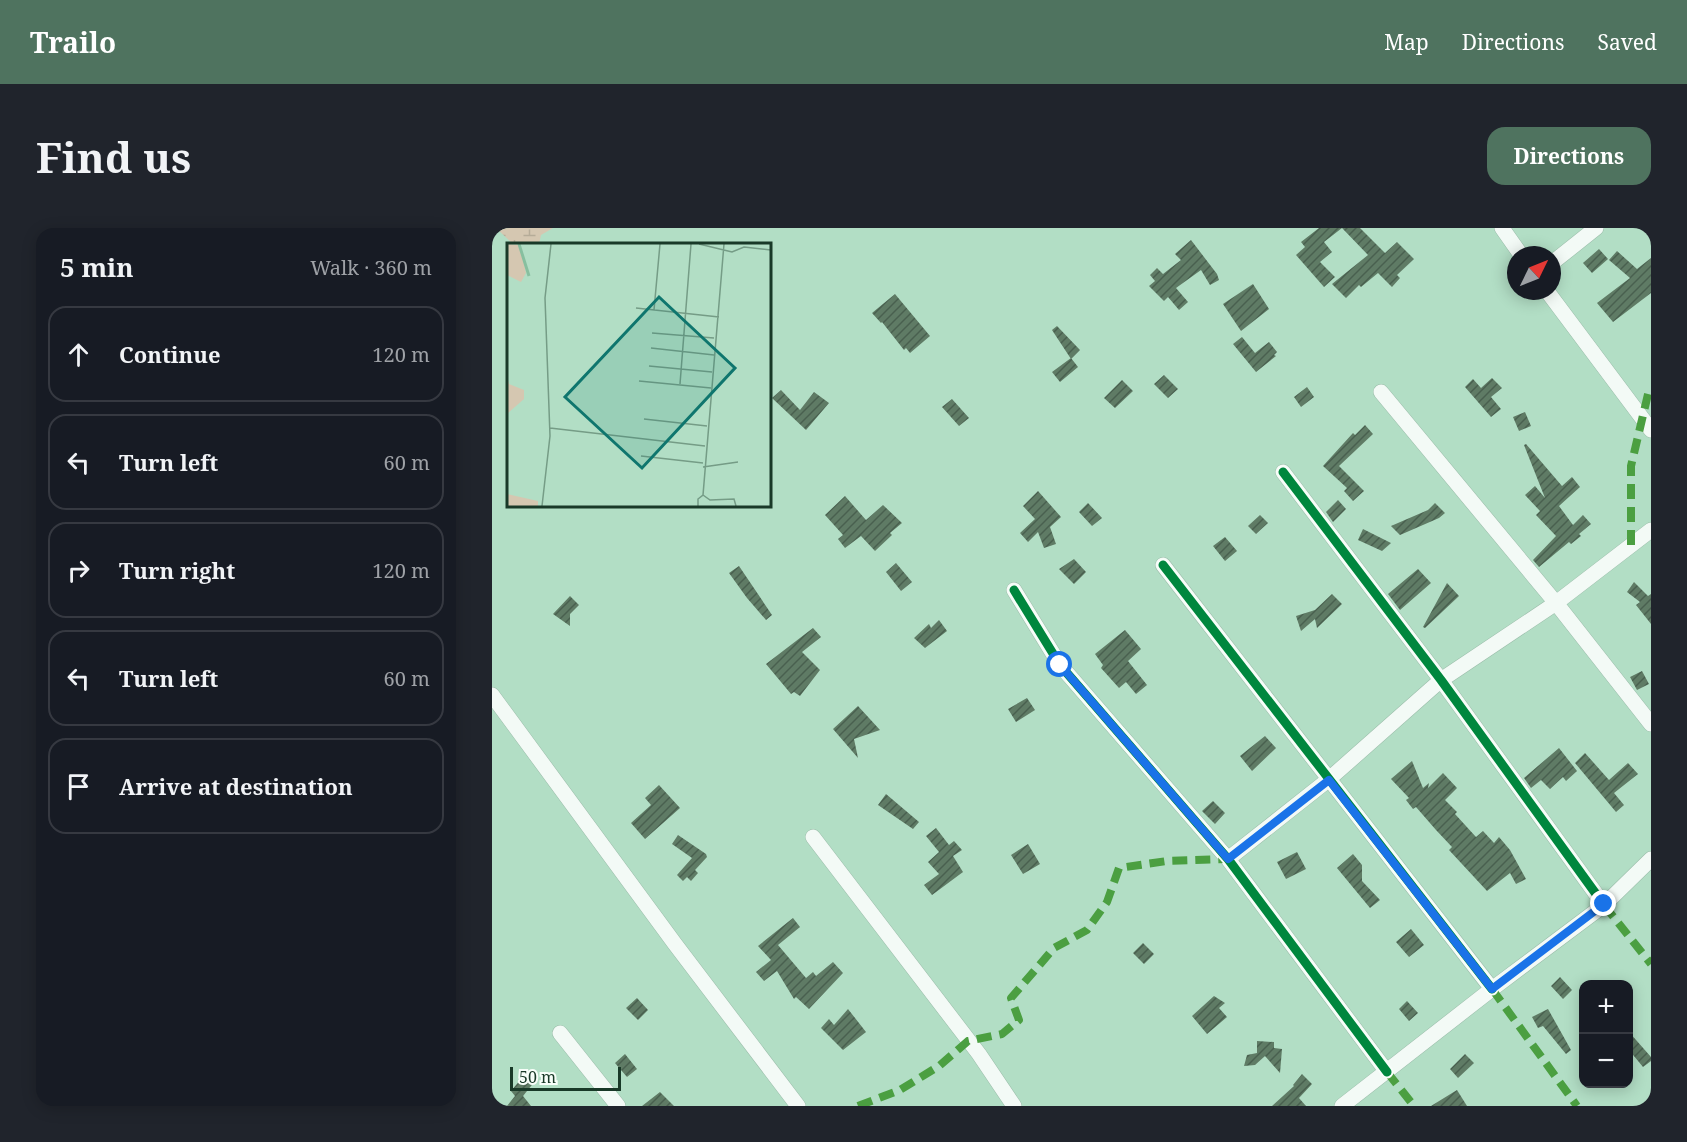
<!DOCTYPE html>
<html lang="en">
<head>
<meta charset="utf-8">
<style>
	:root { --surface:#171b24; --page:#20242c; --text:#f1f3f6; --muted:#9ea1a6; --line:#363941; --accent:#4f735f }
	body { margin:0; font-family:"Noto Serif",serif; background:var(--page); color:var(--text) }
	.controls { position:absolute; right:18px; bottom:18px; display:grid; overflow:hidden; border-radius:12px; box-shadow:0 3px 15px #0003 }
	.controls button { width:54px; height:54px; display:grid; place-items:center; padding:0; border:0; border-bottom:2px solid var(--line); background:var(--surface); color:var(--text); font:30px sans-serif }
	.compass { position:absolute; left:1015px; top:18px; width:54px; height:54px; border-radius:50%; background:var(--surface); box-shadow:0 3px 15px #0003; rotate:47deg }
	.scale { position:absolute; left:18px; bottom:15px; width:111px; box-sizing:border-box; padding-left:6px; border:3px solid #193928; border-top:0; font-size:16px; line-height:21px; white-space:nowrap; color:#193928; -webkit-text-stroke:4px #f7fef9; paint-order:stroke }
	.stop { position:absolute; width:18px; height:18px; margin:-14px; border:4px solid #1a73e8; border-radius:50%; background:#fff }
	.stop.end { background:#1a73e8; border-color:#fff; box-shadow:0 2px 6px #0008 }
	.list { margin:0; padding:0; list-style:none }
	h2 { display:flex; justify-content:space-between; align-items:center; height:78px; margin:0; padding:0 24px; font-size:26px }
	h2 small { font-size:20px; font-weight:400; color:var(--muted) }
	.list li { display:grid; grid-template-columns:39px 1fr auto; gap:18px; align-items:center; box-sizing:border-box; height:96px; margin:0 12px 12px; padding:0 12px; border:2px solid var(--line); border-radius:18px }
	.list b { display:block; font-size:22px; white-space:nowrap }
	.list em { font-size:20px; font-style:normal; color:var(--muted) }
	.icon { flex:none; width:33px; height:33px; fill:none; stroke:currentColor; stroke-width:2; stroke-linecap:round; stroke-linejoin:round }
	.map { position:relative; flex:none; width:1159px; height:878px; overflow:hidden; border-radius:18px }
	header { display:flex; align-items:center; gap:36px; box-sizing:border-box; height:84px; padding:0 30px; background:var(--accent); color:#fff }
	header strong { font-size:28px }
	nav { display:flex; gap:33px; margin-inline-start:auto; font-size:21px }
	.intro { display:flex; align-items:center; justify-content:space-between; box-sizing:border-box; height:144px; padding:0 36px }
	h1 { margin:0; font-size:42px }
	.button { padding:15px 27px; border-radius:18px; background:var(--accent); color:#fff; font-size:21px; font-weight:700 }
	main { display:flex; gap:36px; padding:0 36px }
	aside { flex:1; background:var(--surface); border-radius:18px; box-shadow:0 3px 15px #0003 }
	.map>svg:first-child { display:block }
	.wetland { fill:url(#wetland-marsh) }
	.building { fill:url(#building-hatch) }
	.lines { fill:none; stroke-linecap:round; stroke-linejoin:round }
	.street-casing { stroke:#9abca9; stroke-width:16 }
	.street { stroke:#f3faf6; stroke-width:15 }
	.quiet { stroke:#4b9f41; stroke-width:8; stroke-dasharray:15 8; stroke-linecap:butt }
	.cycleway-casing { stroke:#f7fef9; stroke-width:13 }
	.cycleway { stroke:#00873e; stroke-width:9 }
	.route { stroke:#1a73e8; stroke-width:8 }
	.inset-river { fill:none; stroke:#87bf9f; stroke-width:3 }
	.inset-road { fill:none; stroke:#759c86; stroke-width:1.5 }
	.view { fill:#0f766e; fill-opacity:0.15; stroke:#0f766e; stroke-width:3 }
	.inset-edge { fill:none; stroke:#193928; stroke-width:3 }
</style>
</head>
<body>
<header>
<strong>Trailo</strong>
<nav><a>Map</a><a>Directions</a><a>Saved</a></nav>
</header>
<div class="intro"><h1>Find us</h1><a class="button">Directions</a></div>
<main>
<aside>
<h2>5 min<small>Walk · 360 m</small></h2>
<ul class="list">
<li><svg class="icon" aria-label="ahead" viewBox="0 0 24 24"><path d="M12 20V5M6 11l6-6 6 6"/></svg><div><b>Continue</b></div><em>120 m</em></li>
<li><svg class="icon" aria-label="left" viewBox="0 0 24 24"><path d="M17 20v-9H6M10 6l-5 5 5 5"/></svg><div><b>Turn left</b></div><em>60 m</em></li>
<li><svg class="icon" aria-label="right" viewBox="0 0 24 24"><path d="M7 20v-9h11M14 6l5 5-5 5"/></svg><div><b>Turn right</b></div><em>120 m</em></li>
<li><svg class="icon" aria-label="left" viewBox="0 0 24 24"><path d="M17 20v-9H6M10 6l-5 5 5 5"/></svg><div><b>Turn left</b></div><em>60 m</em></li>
<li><svg class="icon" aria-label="arrive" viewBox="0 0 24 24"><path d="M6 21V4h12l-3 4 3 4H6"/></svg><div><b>Arrive at destination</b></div></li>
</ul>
</aside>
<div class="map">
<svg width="1159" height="878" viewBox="0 0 1159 878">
	<defs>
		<pattern id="wetland-marsh" width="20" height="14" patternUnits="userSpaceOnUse" patternTransform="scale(1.5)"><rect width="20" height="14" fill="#d5c7b1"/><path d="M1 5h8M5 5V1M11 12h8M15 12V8" fill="none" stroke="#b6ac98"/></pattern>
		<pattern id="building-hatch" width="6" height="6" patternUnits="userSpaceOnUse" patternTransform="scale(1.5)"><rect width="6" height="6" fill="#5f7b65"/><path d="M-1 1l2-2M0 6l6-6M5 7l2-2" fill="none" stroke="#49604f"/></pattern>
	</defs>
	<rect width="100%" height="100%" fill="#b2dec5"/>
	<path class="wetland" d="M4,0H61L49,7L47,16H21Z"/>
	<path class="building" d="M827,0H868L893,25L905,14L922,31L905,47L908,50L900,59L886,45L869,59L867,57L854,70L840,56L876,27L850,0L832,14L840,24L828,34L843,49L832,59L804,27L813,19L809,14Z
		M699,12L725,46L727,52L718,57L709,42L684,60L696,74L687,82L676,69L672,73L657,58L663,53L658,47L665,40L671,46L689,32L683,26Z
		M1107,21L1116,31L1100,45L1091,35Z
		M1125,23L1145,41L1159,30V65L1121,94L1105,75L1138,50L1117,32Z
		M761,56L777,81L749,103L731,76Z
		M403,66L438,108L418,125L414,120L412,122L390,94L389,95L380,85Z
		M565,98L588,122L579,131L560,102Z
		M750,109L763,125L777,114L785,124L782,127L784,128L764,144L741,116Z
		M579,130L586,139L568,154L560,144Z
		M672,147L686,161L676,170L662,156Z
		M1000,150L1010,160L999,169L1009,181L999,189L973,159L981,151L989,160Z
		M630,152L641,163L623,180L612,170Z
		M815,159L822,169L809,179L802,169Z
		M289,162L308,182L322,164L337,175L314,202L280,170Z
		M460,171L477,190L467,198L450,179Z
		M1033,184L1039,198L1027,203L1021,189Z
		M873,197L881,206L847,238L872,263L861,273L852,263L855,260L831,238L861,205L863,207Z
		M1034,216L1070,258L1080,249L1088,259L1067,278L1081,297L1091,287L1099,296L1087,306L1089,308L1079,316L1077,314L1047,339L1041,332L1064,308L1044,287L1048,283L1033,267L1043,258L1053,270L1032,217Z
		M546,263L569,289L558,299L564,316L552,320L546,304L536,314L528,305L543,291L531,278Z
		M353,268L374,292L391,277L410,295L398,305L400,307L383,323L369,308L353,320L346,311L351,307L333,287Z
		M846,272L854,281L841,294L834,284Z
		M596,275L610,290L600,298L587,284Z
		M943,275L953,285L947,290L908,307L899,298L936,282Z
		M768,287L776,295L764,306L756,298Z
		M871,301L899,315L890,323L866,312Z
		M733,309L745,323L733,333L721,318Z
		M582,331L594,344L582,356L567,341Z
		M404,335L420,354L409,363L394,344Z
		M247,338L280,387L274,392L255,370L237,345Z
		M926,341L939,355L908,382L896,366Z
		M1142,354L1156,368L1159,366V396L1144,377L1148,374L1135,364Z
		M955,355L967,368L933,400L931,399Z
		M840,366L850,376L825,400L823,391L809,403L804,388L823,382Z
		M78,368L87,377L78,386V398L61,386Z
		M447,392L455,403L433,420L422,410L437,396L439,400Z
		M321,400L329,409L310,424L328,442L308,468L302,464L299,466L274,436Z
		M633,402L649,421L636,433L655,457L644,466L634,454L627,460L609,440L611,437L603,426Z
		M1150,443L1157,456L1145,462L1138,449Z
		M535,470L543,482L524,494L516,481Z
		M366,478L388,502L362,511L366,530L341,501Z
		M773,508L784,520L760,543L748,528Z
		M1067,520L1085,543L1074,553L1071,549L1058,561L1049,552L1039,560L1032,550Z
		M1093,525L1117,552L1136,535L1146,546L1122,565L1132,577L1124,584L1083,535Z
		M920,533L931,560L937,555L936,560L951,545L965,560L953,572L965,584L963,586L984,609L991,603L1002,615L1007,609L1018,622L1034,651L1024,656L1018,645L995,663L957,622L960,619L944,602L924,579L921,581L914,572L917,570L899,551Z
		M167,557L188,580L153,611L139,595L159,577L153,570Z
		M394,566L427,594L421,601L386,577Z
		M721,573L733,585L723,596L710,583Z
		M444,600L457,617L462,613L470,622L461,628L471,644L440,667L432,657L447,646L436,634L447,624L434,608Z
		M186,607L214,626L215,629L203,642L206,645L199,653L195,649L191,653L185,647L200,630L180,616Z
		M536,616L548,636L531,646L519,627Z
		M805,624L814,641L794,651L785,634Z
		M861,626L870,637V653L888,672L878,680L845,640Z
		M301,690L308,699L286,717L314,750L321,744L324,748L341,734L351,745L317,781L304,769L302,771L285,743L272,753L264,744L279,732L266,718Z
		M919,701L932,717L917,729L904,714Z
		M651,715L662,726L652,736L641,725Z
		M1068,749L1080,762L1071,771L1059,758Z
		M722,768L733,775L727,780L735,789L715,806L700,788Z
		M145,770L156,782L146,792L134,780Z
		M915,773L926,785L917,793L907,781Z
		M356,781L374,804L351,822L329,800L337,791L342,797Z
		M1056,781L1079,822L1074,826L1051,798L1046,800L1040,789Z
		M1137,804L1159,829V833L1151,839L1137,822Z
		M765,813L782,814V820L790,821L788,845L773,828L763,837L752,838L755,827L765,825Z
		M133,826L145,841L135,849L123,835Z
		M973,826L982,835L966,850L958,841Z
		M34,845L43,853L31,868L39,878H15L23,868L19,863Z
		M810,846L820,856L807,870L814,878H780L802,858L801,857Z
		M965,862L975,878H939Z
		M168,864L182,878H150Z"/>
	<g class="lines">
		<defs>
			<path id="street" d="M1010,0L1029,27
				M1060,35L1104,0
				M1055,63L1159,202
				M889,164L1064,375L1159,496
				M791,244L949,452L1112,677
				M671,337L1000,761
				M522,362L568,437L736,631L895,844
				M0,467L183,716L306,878
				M321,609L487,826L522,878
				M736,631L836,552L949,452L1064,375L1159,302
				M68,805L126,878
				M850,878L1000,761L1112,677L1159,631"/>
		</defs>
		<use href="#street" class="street-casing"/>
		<use href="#street" class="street"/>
		<path class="quiet" d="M1139,317V238L1157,162
			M1112,677L1159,736
			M1000,761L1085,878
			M895,844L922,878
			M366,878L408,862L447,838L476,813L510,806L527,792L519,770L562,720L595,702L615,674L627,640L675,633L736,631"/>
		<defs>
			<path id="cycleway" d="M791,244L949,452L1112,677
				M671,337L1000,761
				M522,362L568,437L736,631L895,844"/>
		</defs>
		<use href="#cycleway" class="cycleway-casing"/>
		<use href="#cycleway" class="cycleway"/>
	</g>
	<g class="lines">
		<path class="route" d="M568,437L736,631L837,552L1000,761L1112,676"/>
	</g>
	<g transform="translate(15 15)">
		<rect width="264" height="264" fill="#b2dec5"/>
		<path d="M0,1L13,2L19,30L14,39L0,32ZM0,134L2,141L17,147V156L0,171ZM0,251L31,258V263H0Z" fill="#d5c7b1"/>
		<path class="inset-river" d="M12,1L22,33"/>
		<path class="inset-road" d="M192,1L225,9L237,4L264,7M129,65L212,74M147,67L153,1M145,90L207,95M144,105L207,112M142,123L205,129M132,138L204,145M173,141L184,1M137,176L200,183M43,185L198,203M134,213L196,220M196,224L231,219M196,252L203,257L227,256L229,263M35,263L43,193L38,55L44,1M191,263V256L196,252L217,1"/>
		<path class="view" d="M152,54L228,125L135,225L58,154Z"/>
		<rect width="264" height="264" class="inset-edge"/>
	</g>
</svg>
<div class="controls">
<button>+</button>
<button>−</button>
</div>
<svg class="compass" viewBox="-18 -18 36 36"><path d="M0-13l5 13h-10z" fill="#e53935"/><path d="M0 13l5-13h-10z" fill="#9ea1a6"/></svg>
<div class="scale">50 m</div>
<div class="stop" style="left:568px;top:437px"></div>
<div class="stop end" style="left:1112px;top:676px"></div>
</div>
</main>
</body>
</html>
